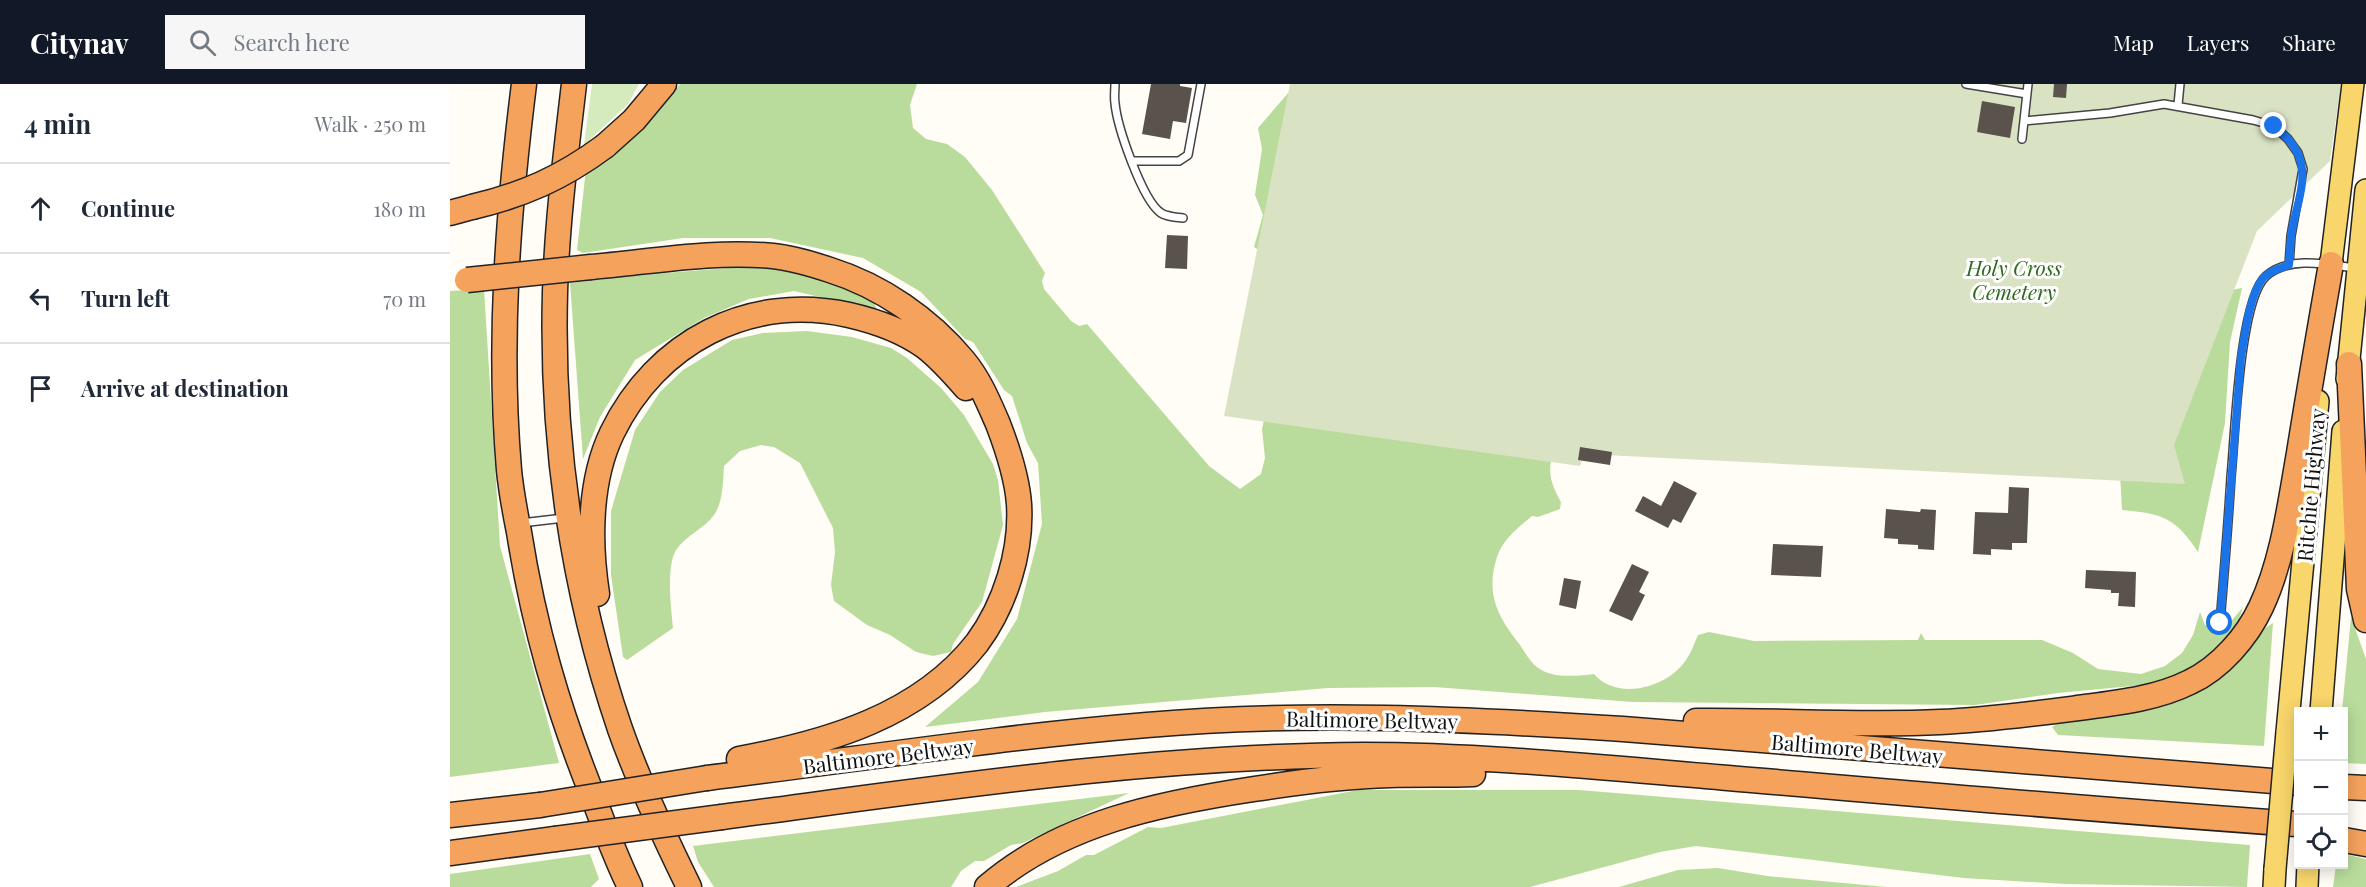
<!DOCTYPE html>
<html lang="en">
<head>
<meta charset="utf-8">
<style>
	:root { --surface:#fff; --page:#f6f6f7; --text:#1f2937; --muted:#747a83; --line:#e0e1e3; --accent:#111827 }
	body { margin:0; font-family:"Playfair Display",serif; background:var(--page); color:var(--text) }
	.controls { position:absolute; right:18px; bottom:18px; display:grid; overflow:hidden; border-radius:0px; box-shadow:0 3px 15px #0003 }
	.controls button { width:54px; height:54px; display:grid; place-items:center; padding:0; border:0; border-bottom:2px solid var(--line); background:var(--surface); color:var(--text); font:30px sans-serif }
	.stop { position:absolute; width:18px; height:18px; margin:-14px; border:4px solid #1a73e8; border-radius:50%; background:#fff }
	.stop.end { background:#1a73e8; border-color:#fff; box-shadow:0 2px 6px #0008 }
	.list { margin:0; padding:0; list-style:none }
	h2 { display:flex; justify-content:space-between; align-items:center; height:78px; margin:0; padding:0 24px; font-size:26px }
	h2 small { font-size:20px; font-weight:400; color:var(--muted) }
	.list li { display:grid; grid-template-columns:39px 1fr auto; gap:18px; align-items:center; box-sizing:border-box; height:90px; padding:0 24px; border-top:2px solid var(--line) }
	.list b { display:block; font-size:22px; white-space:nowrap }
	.list em { font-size:20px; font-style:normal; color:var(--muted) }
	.icon { flex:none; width:33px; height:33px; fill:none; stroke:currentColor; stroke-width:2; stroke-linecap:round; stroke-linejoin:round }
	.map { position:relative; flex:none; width:1916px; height:803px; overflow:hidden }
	header { display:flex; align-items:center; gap:36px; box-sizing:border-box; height:84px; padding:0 30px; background:var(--accent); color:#fff }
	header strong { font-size:28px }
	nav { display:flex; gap:33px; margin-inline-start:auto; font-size:21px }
	.search { width:420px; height:54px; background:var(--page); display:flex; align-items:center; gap:15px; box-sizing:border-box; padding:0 21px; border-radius:0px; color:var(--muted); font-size:22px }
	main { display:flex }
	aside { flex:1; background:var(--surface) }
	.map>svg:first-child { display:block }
	.green { fill:#d5ebbd }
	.forest { fill:#b9dc9c }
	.cemetery { fill:#d9e3c4 }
	.building { fill:#5a524d }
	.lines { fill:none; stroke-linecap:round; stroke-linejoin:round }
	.service-casing { stroke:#444; stroke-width:10 }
	.primary-casing { stroke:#222; stroke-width:24 }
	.motorway-casing { stroke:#222; stroke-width:27 }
	.service { stroke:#fff; stroke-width:7 }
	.primary { stroke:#f9d66b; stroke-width:21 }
	.motorway { stroke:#f5a25d; stroke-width:24 }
	.primary-bridge-casing { stroke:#222; stroke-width:24; stroke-linecap:butt }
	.motorway-bridge-casing { stroke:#222; stroke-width:27; stroke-linecap:butt }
	.primary-bridge { stroke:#f9d66b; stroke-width:21 }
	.motorway-bridge { stroke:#f5a25d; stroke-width:24 }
	.route { stroke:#1a73e8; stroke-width:8 }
	.labels { text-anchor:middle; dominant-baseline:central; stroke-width:6; stroke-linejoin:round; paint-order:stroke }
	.park-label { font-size:21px; font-style:italic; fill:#2f6b1f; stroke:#fff }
	.street-label { font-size:21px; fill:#111; stroke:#fff }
</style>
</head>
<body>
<header>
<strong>Citynav</strong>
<div class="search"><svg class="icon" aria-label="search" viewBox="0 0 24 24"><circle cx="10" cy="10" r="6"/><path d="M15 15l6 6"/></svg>Search here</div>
<nav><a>Map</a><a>Layers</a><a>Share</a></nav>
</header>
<main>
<aside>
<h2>4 min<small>Walk · 250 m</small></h2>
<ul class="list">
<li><svg class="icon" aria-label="ahead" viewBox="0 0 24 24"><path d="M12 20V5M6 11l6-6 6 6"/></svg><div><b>Continue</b></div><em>180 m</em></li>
<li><svg class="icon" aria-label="left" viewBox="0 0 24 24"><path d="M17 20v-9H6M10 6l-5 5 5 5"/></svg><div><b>Turn left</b></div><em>70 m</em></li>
<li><svg class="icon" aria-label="arrive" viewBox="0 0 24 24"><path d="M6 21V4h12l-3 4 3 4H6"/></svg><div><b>Arrive at destination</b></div></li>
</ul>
</aside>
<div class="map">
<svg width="1916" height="803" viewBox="0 0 1916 803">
	<rect width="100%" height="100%" fill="#fffdf5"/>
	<path class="green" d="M142,0H189L178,20L134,61Z"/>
	<path class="forest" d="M230,0H467L460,21L463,44L476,55L497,60L515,73L542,106L595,189L592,197L594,205L621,237L629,242L637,240L759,382L790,405L811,390L815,374L812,345L817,322L810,167L804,163L813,131L805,111L812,65L808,44L846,0L1775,207L1792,204L1780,258L1775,339L1748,468C1725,433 1713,430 1672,426L1670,389L1109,348C1100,381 1094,388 1111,418L1110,425L1088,433L1082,432C1068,444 1053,455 1047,473C1035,510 1048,533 1070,561C1075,568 1080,578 1087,583C1101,595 1128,592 1144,590C1166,616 1213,605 1233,580C1240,572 1244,560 1248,551L1259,548L1304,557L1468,556L1471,549L1475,556H1592L1623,569L1648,585L1691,590L1715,582L1732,569L1743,551L1750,528L1755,541H1778L1793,523L1788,539L1768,570L1714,599L1608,609L1525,621L1183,618L984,603L878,604L595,628L475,643L528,598L567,535L592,440L588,379L577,359L562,312L554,306L523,258L515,255L471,208L413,174L320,154H233L133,169L127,166L136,85L189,49Z
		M314,181L367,193L424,218L427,226L344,207L299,215L254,234L185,276L150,333L133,375L120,199L179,192Z
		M34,205L50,462L109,679L0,693V207Z
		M357,247L402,253L441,264L457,274L491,304L514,331L543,380L548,396L553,441L532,518L503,560L501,568L483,572L466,568L440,551L417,541L384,517L381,501L385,468L383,444L350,379L324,363L311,361L290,367L274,382C273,397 273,419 264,431C254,445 236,451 226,466C216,483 221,524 223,544L177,576L173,573L161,491V427L185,346L210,308L233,286L282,256L313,249Z
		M1901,533L1916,575V680L1894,679L1892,627Z
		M1823,539L1814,662L1608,651L1602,643L1614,636L1686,622L1759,603L1803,562L1812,546Z
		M908,706H1129L1800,761L1797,803L1615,800L1514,794L1246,762L1210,768L1080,803H566L608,787L636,771H644L698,743L711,744Z
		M679,709L573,759L561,761L534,777H525L511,787L501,803H264L248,778L243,762Z
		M140,770L149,795L141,803H0V790Z
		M1894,770L1916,775V803H1883L1886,781L1894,780Z
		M1268,784L1317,792L1437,803H1169L1228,786Z"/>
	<path class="cemetery" d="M840,0H1891L1880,77L1807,147L1724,361L1735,400L1134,370L1130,382L774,332Z"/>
	<path class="building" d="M701,0H730V2L742,4L736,39L723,37L720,55L692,50Z
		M1604,0H1617L1616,14L1603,13Z
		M1532,17L1565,23L1560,54L1527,48Z
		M717,151L738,152L737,185L715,184Z
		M1130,363L1162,368L1160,381L1128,376Z
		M1224,397L1247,409L1231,439L1223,435L1218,444L1185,427L1193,412L1211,422Z
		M1559,403L1579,404L1577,459H1562V466L1541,465V471L1523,470L1525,428L1558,429Z
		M1436,425L1470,428L1471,425L1486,426L1484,466L1468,465V461L1448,460V455L1434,454Z
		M1323,460L1373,462L1371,493L1321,491Z
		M1182,480L1199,488L1189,508L1195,511L1182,537L1159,527Z
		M1636,486L1686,488L1685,523L1668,522L1669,509H1661V506L1635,504Z
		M1114,494L1131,497L1126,525L1109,521Z"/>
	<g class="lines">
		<defs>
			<path id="service" d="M665,0C665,6 664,13 665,19C667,42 692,116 711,129C717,133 726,133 733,134
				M1516,0L1577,10
				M1728,21L1730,0
				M1574,37L1660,29L1714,20L1803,36L1824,42L1838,55L1848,69L1853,85L1841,152L1839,181
				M1572,55L1578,0
				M682,77H729L738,71L751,0
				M71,439L114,434
				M1770,539C1774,491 1778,442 1781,393C1785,354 1789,216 1816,192C1839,172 1876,180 1904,184"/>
			<path id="primary" d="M1879,196L1903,0
				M1897,295L1916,106
				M1871,628L1893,347
				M1837,648L1868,317
				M1824,803L1825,785
				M1857,803L1858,780"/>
			<path id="motorway" d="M74,0C58,128 48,257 59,386C61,407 65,428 69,448C84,543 108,626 144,715C155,745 166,774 180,803
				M124,0C116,69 107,138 105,208C101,355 122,505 170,645C189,699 214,752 239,803
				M155,62L184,36L214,0
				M0,129L22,123
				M141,183C200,178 263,166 323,172C342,174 362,180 380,186C431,202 479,235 513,276C529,295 538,317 548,340C558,366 567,393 569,420C572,468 555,521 527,559C470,632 376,659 289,675
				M1899,280L1909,505L1916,536
				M147,510C139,458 139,397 162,349C206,258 299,209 399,231C425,237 453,247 474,262C490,274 503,289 516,304
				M1246,637C1327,636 1409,642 1490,638C1537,636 1582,630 1628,624C1666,619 1706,615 1740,598C1770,584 1797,553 1811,523C1833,476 1840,420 1849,369C1859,306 1870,243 1881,180
				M257,694C403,676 550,653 697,641C856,627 1015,635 1173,645L1848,699
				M1894,703L1916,704
				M0,731L90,721
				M272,733C485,705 698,672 913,671C1034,671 1157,684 1278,694C1468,710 1658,727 1848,740
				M1894,756L1916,760
				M0,769L105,755
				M537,803C611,739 711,719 804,705C849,698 895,692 940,691C968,690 995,691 1023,690"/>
		</defs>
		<use href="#service" class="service-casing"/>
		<use href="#primary" class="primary-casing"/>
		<use href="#motorway" class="motorway-casing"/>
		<use href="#service" class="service"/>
		<use href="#primary" class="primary"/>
		<use href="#motorway" class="motorway"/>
		<defs>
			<path id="primary-bridge" d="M1825,785L1837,648"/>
			<path id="motorway-bridge" d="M22,123C73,111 112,94 155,62
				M17,196L141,183
				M90,721L257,694
				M105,755L272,733"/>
		</defs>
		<use href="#primary-bridge" class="primary-bridge-casing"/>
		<use href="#motorway-bridge" class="motorway-bridge-casing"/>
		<use href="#primary-bridge" class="primary-bridge"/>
		<use href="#motorway-bridge" class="motorway-bridge"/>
	</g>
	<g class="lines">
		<path class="route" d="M1770,539L1791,273C1795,251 1799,212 1813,194C1820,187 1830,184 1839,181C1840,171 1840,162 1841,153C1844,126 1860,96 1848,70C1843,58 1833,50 1824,42"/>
	</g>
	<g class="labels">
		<g class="park-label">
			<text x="1564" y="183">Holy Cross<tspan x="1564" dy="24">Cemetery</tspan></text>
		</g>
		<g class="street-label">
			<text transform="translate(1860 401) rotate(-85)">Ritchie Highway</text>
			<text transform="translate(922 635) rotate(1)">Baltimore Beltway</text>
			<text transform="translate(1407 664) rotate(5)">Baltimore Beltway</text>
			<text transform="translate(438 671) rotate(-7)">Baltimore Beltway</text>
		</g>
	</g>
</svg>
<div class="controls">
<button>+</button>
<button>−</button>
<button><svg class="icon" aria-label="locate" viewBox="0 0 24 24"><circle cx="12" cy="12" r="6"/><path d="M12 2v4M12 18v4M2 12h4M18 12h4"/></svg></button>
</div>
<div class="stop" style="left:1770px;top:539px"></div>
<div class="stop end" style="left:1824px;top:42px"></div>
</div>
</main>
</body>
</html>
